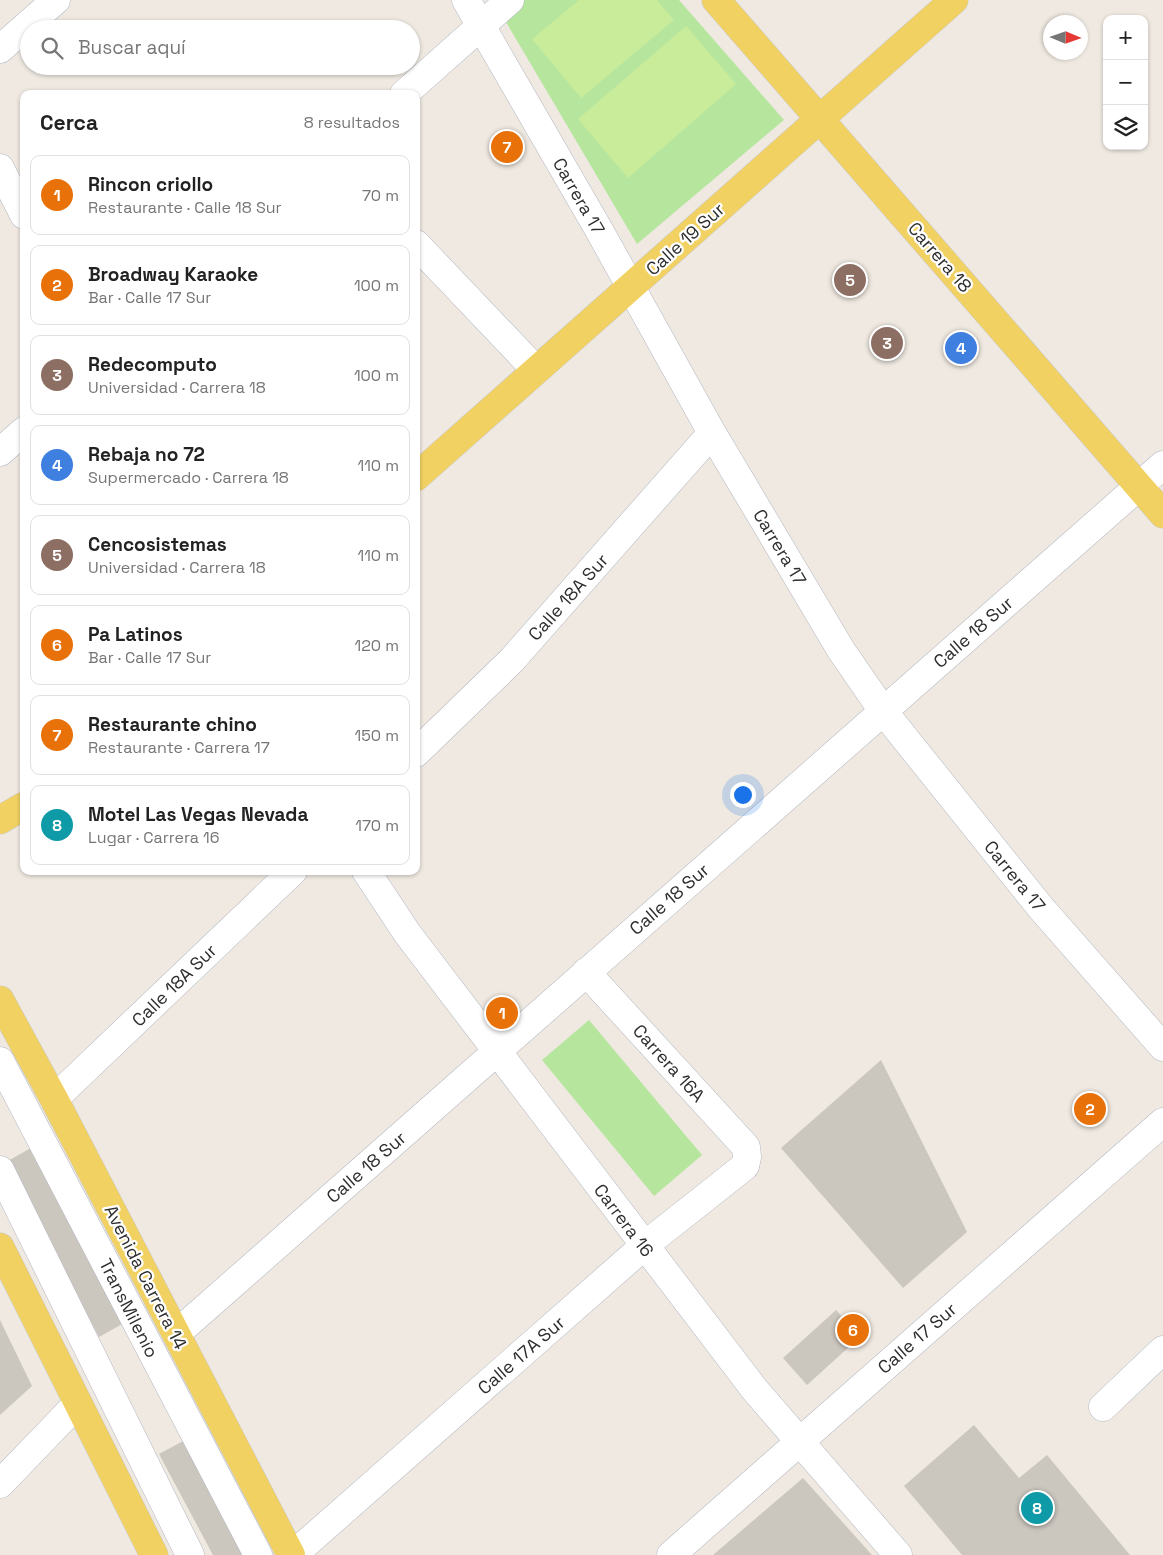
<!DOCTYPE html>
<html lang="es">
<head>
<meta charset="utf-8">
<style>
	:root { --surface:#fff; --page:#f6f6f6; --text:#222; --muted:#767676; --line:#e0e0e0; --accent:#7c3aed }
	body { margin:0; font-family:"Space Grotesk",sans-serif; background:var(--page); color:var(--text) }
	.controls { position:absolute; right:15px; top:15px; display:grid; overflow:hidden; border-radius:10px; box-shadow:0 1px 4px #0004 }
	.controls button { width:45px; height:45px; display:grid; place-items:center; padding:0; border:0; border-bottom:1px solid var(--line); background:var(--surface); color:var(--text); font:25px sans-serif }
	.compass { position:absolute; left:1043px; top:15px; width:45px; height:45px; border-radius:50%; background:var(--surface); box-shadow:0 1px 4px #0004; rotate:92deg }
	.you { position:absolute; left:742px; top:794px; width:18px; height:18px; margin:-12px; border:4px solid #fff; border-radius:50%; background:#1a73e8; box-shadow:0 0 0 8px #1a73e833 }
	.badge { display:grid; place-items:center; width:32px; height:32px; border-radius:50%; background:var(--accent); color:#fff; font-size:16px; font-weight:700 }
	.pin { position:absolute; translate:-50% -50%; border:2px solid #fff; box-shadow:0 1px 5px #0006 }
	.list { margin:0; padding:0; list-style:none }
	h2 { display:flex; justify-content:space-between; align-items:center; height:65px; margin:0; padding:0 20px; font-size:21px }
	h2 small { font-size:16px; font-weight:400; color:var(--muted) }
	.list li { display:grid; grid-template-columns:32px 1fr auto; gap:15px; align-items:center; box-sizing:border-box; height:80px; margin:0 10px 10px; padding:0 10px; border:1px solid var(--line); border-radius:10px }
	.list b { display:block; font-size:19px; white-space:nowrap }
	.list p { margin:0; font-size:16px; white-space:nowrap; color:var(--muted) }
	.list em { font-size:16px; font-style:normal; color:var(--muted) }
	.icon { flex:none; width:28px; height:28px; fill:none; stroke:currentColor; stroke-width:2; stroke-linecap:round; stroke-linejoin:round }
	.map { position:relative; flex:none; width:1163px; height:1555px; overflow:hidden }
	.search { position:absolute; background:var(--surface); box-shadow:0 1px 4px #0004; left:20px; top:20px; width:400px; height:55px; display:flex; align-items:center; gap:12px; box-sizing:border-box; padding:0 18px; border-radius:28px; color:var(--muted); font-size:19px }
	.panel { position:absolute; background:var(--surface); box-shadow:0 1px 4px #0004; left:20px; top:90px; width:400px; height:785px; border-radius:10px }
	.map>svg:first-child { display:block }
	.green { fill:#b6e59e }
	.pitch { fill:#c9ec9a }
	.building { fill:#cbc7bf }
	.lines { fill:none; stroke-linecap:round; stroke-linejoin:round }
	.minor-casing { stroke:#b4b7c1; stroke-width:29 }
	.major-casing { stroke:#c9c9c9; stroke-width:29 }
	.minor { stroke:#fff; stroke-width:28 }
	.major { stroke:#f2d163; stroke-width:28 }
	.labels { text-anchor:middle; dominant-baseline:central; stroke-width:4.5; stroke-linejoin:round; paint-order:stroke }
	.street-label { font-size:18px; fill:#2e2e2e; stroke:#fff }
</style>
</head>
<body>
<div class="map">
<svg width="1163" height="1555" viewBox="0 0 1163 1555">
	<rect width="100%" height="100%" fill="#efe9e1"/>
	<path class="green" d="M493,0H679L784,120L637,244Z
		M589,1020L702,1155L654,1196L542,1060Z"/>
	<path class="pitch" d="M579,0H657L674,20L581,98L532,39Z
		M686,26L736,84L628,178L578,119Z"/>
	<path class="building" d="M881,1060L967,1232L903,1288L781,1148Z
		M31,1148L124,1323L99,1337L6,1162Z
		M836,1310L860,1337L807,1385L783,1358Z
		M0,1320L32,1386L0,1415Z
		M974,1425L1019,1478L1047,1455L1130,1555H962L904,1486Z
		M185,1440L246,1555H213L159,1454Z
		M803,1478L872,1555H713Z"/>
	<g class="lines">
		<defs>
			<path id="minor" d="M466,0L599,230L712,433L841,650L883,711L1041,908L1163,1047
				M0,49L56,0
				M404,94L510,0
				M0,168L24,215
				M416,244L536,370
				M0,452L24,431
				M416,753L512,660L712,433
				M366,871L407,933L755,1390L898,1555
				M0,1061L258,1555
				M54,1099L293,871
				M0,1170L190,1555
				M176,1334L1163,465
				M1103,1407L1163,1350
				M0,1484L77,1404
				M293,1555L644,1246L745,1166L747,1157L746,1147L586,972
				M671,1555L1163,1122"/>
			<path id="major" d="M716,0L1163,514
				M416,477L954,0
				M0,820L24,806
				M0,1000L54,1099L291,1555
				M0,1247L154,1555"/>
		</defs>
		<use href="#minor" class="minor-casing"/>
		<use href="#major" class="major-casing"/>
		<use href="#minor" class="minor"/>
		<use href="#major" class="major"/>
	</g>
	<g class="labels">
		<g class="street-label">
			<text transform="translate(579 196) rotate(60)">Carrera 17</text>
			<text transform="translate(685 239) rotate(-42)">Calle 19 Sur</text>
			<text transform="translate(940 257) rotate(49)">Carrera 18</text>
			<text transform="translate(780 547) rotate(59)">Carrera 17</text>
			<text transform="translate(568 597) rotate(-48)">Calle 18A Sur</text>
			<text transform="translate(973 632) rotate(-41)">Calle 18 Sur</text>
			<text transform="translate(1015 876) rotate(51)">Carrera 17</text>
			<text transform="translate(669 899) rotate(-41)">Calle 18 Sur</text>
			<text transform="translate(174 985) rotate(-44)">Calle 18A Sur</text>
			<text transform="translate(669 1063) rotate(48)">Carrera 16A</text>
			<text transform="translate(366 1167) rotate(-41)">Calle 18 Sur</text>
			<text transform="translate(624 1220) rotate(53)">Carrera 16</text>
			<text transform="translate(146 1277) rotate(63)">Avenida Carrera 14</text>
			<text transform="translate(129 1308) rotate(63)">TransMilenio</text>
			<text transform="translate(917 1338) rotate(-41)">Calle 17 Sur</text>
			<text transform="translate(521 1355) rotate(-41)">Calle 17A Sur</text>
		</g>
	</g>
</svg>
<div class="controls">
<button>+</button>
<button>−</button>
<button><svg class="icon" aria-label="layers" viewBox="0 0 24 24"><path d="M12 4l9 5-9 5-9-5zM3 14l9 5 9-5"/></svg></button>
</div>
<svg class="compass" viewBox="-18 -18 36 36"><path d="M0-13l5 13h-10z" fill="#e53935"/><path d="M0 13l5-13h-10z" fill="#767676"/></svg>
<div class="you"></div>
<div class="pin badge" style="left:502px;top:1013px;background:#e8710a">1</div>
<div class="pin badge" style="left:1090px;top:1109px;background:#e8710a">2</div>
<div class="pin badge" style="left:887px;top:343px;background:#8d6e63">3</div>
<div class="pin badge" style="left:961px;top:348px;background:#3f7fe0">4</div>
<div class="pin badge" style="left:850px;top:280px;background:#8d6e63">5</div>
<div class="pin badge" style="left:853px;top:1330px;background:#e8710a">6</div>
<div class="pin badge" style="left:507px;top:147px;background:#e8710a">7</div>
<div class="pin badge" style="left:1037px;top:1508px;background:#0f9aa8">8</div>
<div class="search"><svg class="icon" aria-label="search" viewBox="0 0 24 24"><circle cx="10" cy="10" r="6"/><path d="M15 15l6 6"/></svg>Buscar aquí</div>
<section class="panel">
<h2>Cerca<small>8 resultados</small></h2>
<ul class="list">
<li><span class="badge" style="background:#e8710a">1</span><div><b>Rincon criollo</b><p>Restaurante · Calle 18 Sur</p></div><em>70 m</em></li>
<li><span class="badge" style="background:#e8710a">2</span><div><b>Broadway Karaoke</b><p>Bar · Calle 17 Sur</p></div><em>100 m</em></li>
<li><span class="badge" style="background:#8d6e63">3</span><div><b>Redecomputo</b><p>Universidad · Carrera 18</p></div><em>100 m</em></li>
<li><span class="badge" style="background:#3f7fe0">4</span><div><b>Rebaja no 72</b><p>Supermercado · Carrera 18</p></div><em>110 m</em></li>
<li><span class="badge" style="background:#8d6e63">5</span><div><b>Cencosistemas</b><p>Universidad · Carrera 18</p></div><em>110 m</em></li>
<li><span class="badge" style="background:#e8710a">6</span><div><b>Pa Latinos</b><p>Bar · Calle 17 Sur</p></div><em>120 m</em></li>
<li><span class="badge" style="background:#e8710a">7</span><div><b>Restaurante chino</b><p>Restaurante · Carrera 17</p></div><em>150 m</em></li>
<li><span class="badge" style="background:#0f9aa8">8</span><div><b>Motel Las Vegas Nevada</b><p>Lugar · Carrera 16</p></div><em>170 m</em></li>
</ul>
</section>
</div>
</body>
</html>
